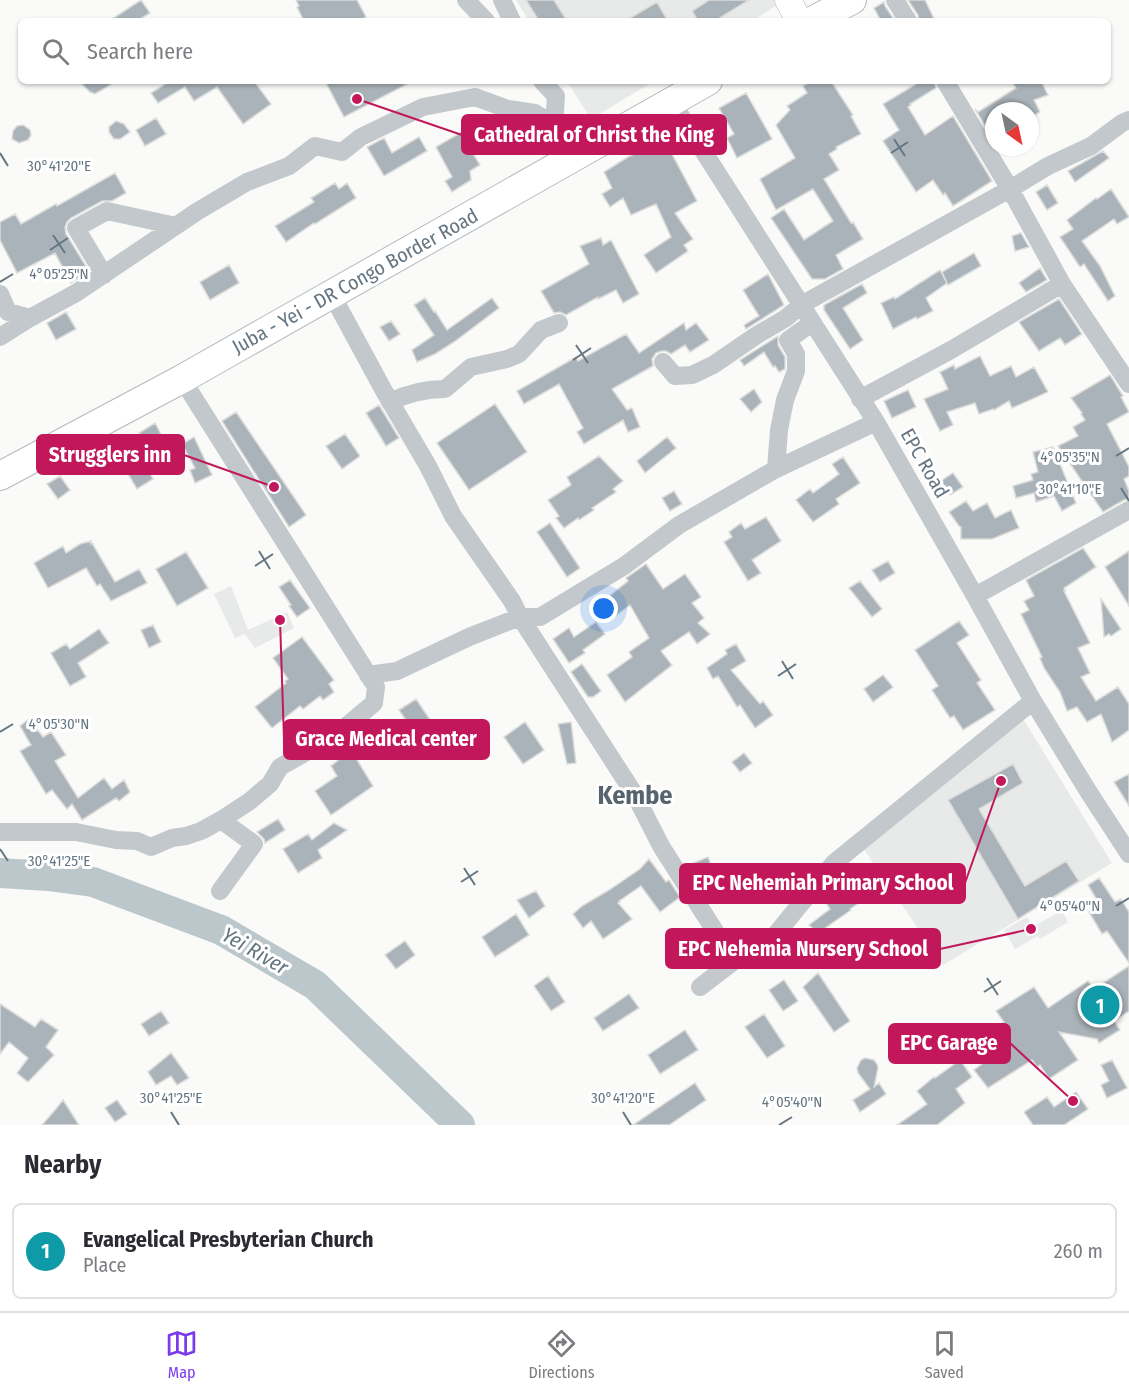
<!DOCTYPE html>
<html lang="en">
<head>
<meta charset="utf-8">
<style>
	:root { --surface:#fff; --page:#f2f2f3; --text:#2b2b33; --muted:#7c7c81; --line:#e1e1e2; --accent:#7c3aed }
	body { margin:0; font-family:"Fira Sans Condensed",sans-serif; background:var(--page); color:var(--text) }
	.compass { position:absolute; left:985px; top:102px; width:54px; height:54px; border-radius:50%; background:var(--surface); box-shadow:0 2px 4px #0004; rotate:147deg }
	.you { position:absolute; left:604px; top:609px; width:21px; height:21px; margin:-15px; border:4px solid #fff; border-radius:50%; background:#1a73e8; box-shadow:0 0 0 9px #1a73e833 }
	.badge { display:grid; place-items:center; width:39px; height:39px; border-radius:50%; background:var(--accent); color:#fff; font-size:20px; font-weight:700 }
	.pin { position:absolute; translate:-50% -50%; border:3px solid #fff; box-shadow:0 2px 6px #0006 }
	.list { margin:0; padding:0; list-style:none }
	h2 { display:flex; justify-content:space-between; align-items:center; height:78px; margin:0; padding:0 24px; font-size:26px }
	h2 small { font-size:20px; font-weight:400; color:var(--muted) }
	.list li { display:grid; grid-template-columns:39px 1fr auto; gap:18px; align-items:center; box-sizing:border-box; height:96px; margin:0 12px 12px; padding:0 12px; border:2px solid var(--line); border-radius:9px }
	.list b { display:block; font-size:22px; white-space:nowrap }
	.list p { margin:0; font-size:20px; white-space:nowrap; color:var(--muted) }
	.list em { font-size:20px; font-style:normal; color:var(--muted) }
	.icon { flex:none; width:33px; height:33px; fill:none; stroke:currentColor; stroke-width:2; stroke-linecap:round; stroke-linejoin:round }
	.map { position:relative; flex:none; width:1129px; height:1125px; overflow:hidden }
	.search { position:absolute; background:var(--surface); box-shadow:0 2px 4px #0004; left:18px; right:18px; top:18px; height:66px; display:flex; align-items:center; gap:15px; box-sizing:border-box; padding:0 21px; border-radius:9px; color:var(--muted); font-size:22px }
	.sheet { height:186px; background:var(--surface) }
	nav { display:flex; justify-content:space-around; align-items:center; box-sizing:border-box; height:84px; border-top:2px solid var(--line); background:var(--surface); font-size:16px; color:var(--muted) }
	nav a { display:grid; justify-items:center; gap:3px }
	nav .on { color:var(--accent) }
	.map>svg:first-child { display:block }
	.built { fill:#e8e9e9 }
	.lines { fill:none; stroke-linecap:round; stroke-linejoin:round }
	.river { stroke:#bbc7cb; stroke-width:30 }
	.building { fill:#aab3b9; stroke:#dcdcda; stroke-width:1.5 }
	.secondary-casing { stroke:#b3babf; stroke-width:27 }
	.primary-casing { stroke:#b5babe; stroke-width:30 }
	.street { stroke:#c3c8cc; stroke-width:18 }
	.secondary { stroke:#fff; stroke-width:26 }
	.primary { stroke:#fff; stroke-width:28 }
	.ticks { fill:none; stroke:#657683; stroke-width:2 }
	.labels { text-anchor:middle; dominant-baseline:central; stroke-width:6; stroke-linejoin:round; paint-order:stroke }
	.street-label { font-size:20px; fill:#657683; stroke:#fff }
	.water-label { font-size:21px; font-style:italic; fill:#60757c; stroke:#fff }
	.district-label { font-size:26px; font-weight:bold; fill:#57646e; stroke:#fff }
	.ticks-label { font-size:15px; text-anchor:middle; fill:#657683; stroke:#fff; stroke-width:6; stroke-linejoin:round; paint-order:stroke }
	.leader { fill:none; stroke:#c2185b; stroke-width:2 }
	.callout-dot { fill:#c2185b; stroke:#fff; stroke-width:2 }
	.callout { fill:#c2185b; stroke:#c2185b; stroke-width:2 }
	.callout-label { font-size:21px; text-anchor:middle; font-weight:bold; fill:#fff }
</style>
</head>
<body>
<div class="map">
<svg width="1129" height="1125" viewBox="0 0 1129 1125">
	<rect width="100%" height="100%" fill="#fafaf8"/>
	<path class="built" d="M516,0H784V1L752,21H529Z
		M567,81H654L591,119Z
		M231,586L248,630L287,612L294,628L255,648L245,634L235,638L214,594Z
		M1022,717L1112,863L943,965L861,845Z
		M1062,910L1068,922L1040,939L1038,936L1015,949L1004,930L1027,917L1033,927Z"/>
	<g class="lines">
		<path class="river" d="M0,873L48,876L93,882L221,930L315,985L460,1125"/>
	</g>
	<path class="building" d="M141,0L150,13L137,21H109Z
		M296,0H357L366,17L359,21H304L297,7L299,6Z
		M526,0H554L567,21H539Z
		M709,0H749L715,21H698L692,11Z
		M908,0H925L935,21H919L918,15Z
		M657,2L668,21H625Z
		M884,2L885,6L895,21H881L874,8Z
		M79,81H117L95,94L90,92Z
		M170,81H254L271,104L243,124L217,87L194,101L185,87L158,103L151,93Z
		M325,81H413L344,117Z
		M811,81H831L853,115L851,116L861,134L836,147L837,149L829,154L839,170L824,179L851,223L853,222L863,239L836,255L843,269L825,279H812L771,218L784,209L804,240L833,221L813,189L776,210L760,179L795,158L776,125L790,110L787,106L807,93L803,86Z
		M921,81H934L936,88L910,104L911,105L908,107L925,135L953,116L992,181L953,206L945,193L943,195L933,180L916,192L883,141L899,130L883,104Z
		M1011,81H1041L1048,95L1034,100L1040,112L1030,118V111H1024L1019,104L1006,111H994V121L985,126L975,109L978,112L1016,88Z
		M746,93L772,139L737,158L727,138L734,134L719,108Z
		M156,118L166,134L145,146L136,130Z
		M116,121L124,124L130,132L120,139H114L109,132V127Z
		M23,125L30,130L31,135L28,140L19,143L12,139L13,131L17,126Z
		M465,130L473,145L469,147L480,165L470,171L471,180L452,192L445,181L452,177L436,147Z
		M670,136L678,151L672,154L697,201L675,213L693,239L684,245L688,251L656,273L644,255L671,237L656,204L631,215L623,198L610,207L602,194L612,188L604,172L628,157Z
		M419,137L427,151L384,176L367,147L384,138L392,153Z
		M1103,151L1109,158L1075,182L1068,171Z
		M115,173L126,193L112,201H102L71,218L67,222L65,227L66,234L89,271L71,283L55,253L17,273L0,240V222L15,214L21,224L56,204L57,206Z
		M335,183L339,189L347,183L356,198L315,224L314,223L286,242L275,226L314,202L311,198Z
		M1047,185L1058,203L1047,210L1036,192Z
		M1111,189L1129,217L1117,224L1114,219L1082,241L1100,266L1115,296L1108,301L1084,264L1080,267L1060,237L1073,229L1067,220L1096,198L1097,199Z
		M1021,233L1029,247L1015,251L1012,236Z
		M601,238L603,245L611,240L639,294L623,303L616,290L598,299V297L566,315L560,312L554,313L541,291L589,264L580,246Z
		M974,253L981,266L948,285L942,272Z
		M229,265L239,283L210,300L200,282Z
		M1040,268L1047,280L1026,292L1019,283Z
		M940,270L947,283L926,298L933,311L917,319L916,317L893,329L881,303L894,297L895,299Z
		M768,274L784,305L746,329L744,325L759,316L743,290Z
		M862,284L867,293L843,308L863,340L850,349L824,310V305Z
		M425,298L434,312L435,311L447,330L492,298L499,308L454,342L435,354L417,362L412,350L434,335L414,305Z
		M1059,299L1082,334L1065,345L1060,338L1039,351L1019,322Z
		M66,312L76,329L56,340L47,323Z
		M391,321L400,334L389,341L380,327Z
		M684,323L686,330L696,323L709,340L690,352L685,345L671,354L666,351H662L656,353L652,359L653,366L612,389L627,410L632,408L640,427L628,432L623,420L584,444L577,432L583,428L559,384L524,404L517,391L576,357L578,361L626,334L639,353Z
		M778,336V345L785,357V369L779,372L775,366L773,367L764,352L744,366L740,360Z
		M980,356L990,376L1011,366L1016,377L1034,367L1048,392L1012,408L1009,401L994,410L993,409L979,414L975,403L947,412L953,425L940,431L924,399L948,389L940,372L954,365L955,369Z
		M1110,375L1123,396L1121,397L1129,412L1107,424L1129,467V476L1124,479L1129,491V499L1124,500L1103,512L1058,446L1078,436L1073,427L1085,420L1081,414L1082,413L1071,398Z
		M754,389L762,402L751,412L740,399Z
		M908,390L916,407L892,418L884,401Z
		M495,404L527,452L469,490L437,443Z
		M379,405L399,438L386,446L366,413Z
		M236,412L306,515L289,527L222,421Z
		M155,423L163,438L147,447L139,433Z
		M345,434L360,456L342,469L326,446Z
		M194,437L212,475L195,483L190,470L195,468L182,444Z
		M667,437L676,448L645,473L637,461Z
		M1053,447L1076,503L1062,511L1054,496L1036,502L1034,493L1016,498L1013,486L1033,480L1031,474L1038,472L1033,452Z
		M139,454L153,479L137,489L122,464Z
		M599,456L623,481L613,489L616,492L592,508L594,510L579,520L578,518L564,528L556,518L559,516L548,500L571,485L567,477Z
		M843,457L860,483L836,499L839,504L813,522L796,500L810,489L813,493L839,474L832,464Z
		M953,473L963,487L950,495L941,481Z
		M60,476L70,490L58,499L47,484Z
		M674,491L682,504L670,511L662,498Z
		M966,501L973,511L987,503L995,518L1011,510L1019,528L992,539H961V527L959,526L949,512Z
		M766,517L781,541L752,560L761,573L748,581L724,542L732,537L729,532L741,523L745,529Z
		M550,523L580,568L567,577L537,532Z
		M91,541V544L92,543L115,582L139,569L147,583L111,601L100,584L97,586L86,568L48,588L34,563L63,546L66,553L80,544Z
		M1083,548L1096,567L1064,588L1065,591H1064L1090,643L1078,648L1090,673L1081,677L1096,701L1118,687L1129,704V730L1112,742L1101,714L1087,722L1077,707L1067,711L1060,692L1044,668L1040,658L1042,657L1021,614L1029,610L1024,601L1034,596L1026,580Z
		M1129,551V606L1105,567Z
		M186,552L208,588L177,606L156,569Z
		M888,561L895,573L880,582L872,570Z
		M646,564L663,589L685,574L701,597L692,603L704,618L698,623L710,634L697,644L689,632L661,651L672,665L625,702L607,675L632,657L629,652L649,638L630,605L610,620L598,605L628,581L626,578Z
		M290,580L310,608L297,617L289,606L291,605L279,587Z
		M860,581L882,609L872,617L849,588Z
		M1101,599L1121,629L1111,636L1109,634L1104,637Z
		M959,621L969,635L957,643L981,680L977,683L995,710L963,730L954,716L950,718L932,690L938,686L937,684L915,650Z
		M596,622L605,634L583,650L585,653L569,663L553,639L569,628L574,637Z
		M153,625L161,642L149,648L141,630Z
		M99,629L109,643L78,663L86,677L70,686L51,653L66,644L70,649Z
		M302,637L334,680L329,684L334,692L323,700L320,696L303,709L300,706L272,728L255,707L286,683L285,681L288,679L273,658Z
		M736,644L746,661L731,670L760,704L763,701L773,715L755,728L740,705L737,707L718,676L713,679L707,668L727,654L725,650Z
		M582,664L601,691L593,697H588L571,672Z
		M883,675L893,687L873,702L864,689Z
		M416,699L437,730L420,741L399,710Z
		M29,719L43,737L51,732L66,755L55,761L78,798L104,778L112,789L124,780L130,792L119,801L116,798L82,820L72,804L67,809L52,790L46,794L20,751L31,745L20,726Z
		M525,722L544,750L523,764L504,737Z
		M571,722L576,763L567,764L558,724Z
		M351,750L373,786L331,815L315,791L337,776L331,766Z
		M744,753L752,763L740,772L732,762Z
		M1013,764L1023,783L979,809L1025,886L1066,861L1079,881L1018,919L948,800Z
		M1129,774V806L1114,782Z
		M278,819L285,830L265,843L264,839L257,832Z
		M334,823L347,830L318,850L322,858L298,873L283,849L308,834L312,840Z
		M708,857L714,872L701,878L691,864Z
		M649,859L666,882L669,880L680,897L660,912L641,886L619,901L620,902L618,903L632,919L603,939L591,921L583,928L573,914L582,906L609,890L640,869Z
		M870,875L878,887L858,900L859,903L850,909L851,910L818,933L809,925L830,909L826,903Z
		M1099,878L1115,902L1121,899L1129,912V963L1107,931L1102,934L1089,912L1100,905L1088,885Z
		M536,891L545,906L529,918L517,900Z
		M516,914L529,935L495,957L482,937Z
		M405,941L415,955L396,969L385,955Z
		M1129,966V1011L1114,1021L1120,1030L1099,1043L1097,1039L1059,1032L1078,1060L1049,1079L1040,1065L1037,1067L1032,1060L988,1088L974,1070L1003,1048L1000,1044L1004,1042L995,1028L1004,1022L996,1011L1034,987L1048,1008L1088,981L1094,989Z
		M818,973L850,1021L834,1032L803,987Z
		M548,976L565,1002L551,1011L534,986Z
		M784,980L798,1001L783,1011L769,990Z
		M629,994L639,1008L603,1031L594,1018Z
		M0,1004L35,1027L41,1019L58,1030L46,1047L54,1055L28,1082L17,1073L28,1058L9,1042L0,1054Z
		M161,1011L169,1023L149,1036L141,1024Z
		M764,1014L785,1046L767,1058L745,1027Z
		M685,1030L698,1050L660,1074L648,1055Z
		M171,1053L189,1078L177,1085L171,1076L156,1085L148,1072Z
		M865,1058L874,1060L877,1064L878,1068L874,1087L879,1083L886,1094L860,1112L853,1100L870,1089L858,1073L857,1068L861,1060Z
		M960,1060L972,1077L956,1089L965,1103L937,1125H897L927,1104L917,1091L934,1077L935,1078Z
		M1112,1060L1127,1088L1107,1098L1101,1085L1109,1081L1101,1065Z
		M695,1083L706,1100L669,1125H633Z
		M1076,1092L1088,1109L1064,1125H1033L1024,1112L1047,1097L1054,1107Z
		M63,1100L79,1125H42L55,1110Z
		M117,1100L127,1114L115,1122L105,1108Z"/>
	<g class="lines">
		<defs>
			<path id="secondary" d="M788,0L799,21"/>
			<path id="primary" d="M812,21L852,0
				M0,476L182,379L708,81"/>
		</defs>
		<use href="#secondary" class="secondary-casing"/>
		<use href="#primary" class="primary-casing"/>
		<path class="street" d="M466,0L486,21
			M502,0L512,21
			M895,0L908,21
			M542,81L556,96L554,125
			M945,81L1010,189L1062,284L1129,384
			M672,102L876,422L975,596L1033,701L1088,791L1129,854
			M104,275L76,228L107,211L176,226
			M0,294L8,312L30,318
			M332,295L384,391L428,466L453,516L512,601L520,617L469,637L397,671L368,675
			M0,337L30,318L76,293L198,211L247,182L289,166L315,146L342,152L361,137L423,107L475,97L508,109L535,113L554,125L566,140L575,157
			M663,362L675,376L692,375L713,365L757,335L786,318L801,305L1010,189L1048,166L1091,146L1122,123L1129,120
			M860,399L951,350L1062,284
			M390,402C408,393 425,389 445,389L471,367L507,359L519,354L541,330L559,323
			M776,469L779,430L785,400L796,371V354L788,340L812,323
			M975,596L1129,510
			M0,832H76L116,840L137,841L151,847L172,838L186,836L201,831L221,820L250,801L270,784L280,767L336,735L374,703L376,687L182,379
			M220,891L254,844L221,820
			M734,961L661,846L635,795L520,617H540L624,566L679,525L776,469L876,422
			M700,987L734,961L772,939L834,863L1033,701"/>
		<use href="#secondary" class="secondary"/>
		<use href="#primary" class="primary"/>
	</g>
	<path class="ticks" d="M894,139L905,156M0,153L8,166M891,153L908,142M53,235L65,253M50,250L68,238M0,282L13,274M576,345L588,363M573,360L591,348M1116,456L1129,448M1121,488L1129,501M259,551L270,569M255,566L273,554M782,661L793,679M778,676L796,664M0,732L13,724M0,849L8,861M464,868L475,885M461,882L478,871M1116,906L1129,898M987,978L998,995M984,992L1001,981M171,1112L179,1125M623,1112L631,1125M779,1125L792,1117"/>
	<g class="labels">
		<g class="street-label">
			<text transform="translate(355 281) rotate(-29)">Juba - Yei - DR Congo Border Road</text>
			<text transform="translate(925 463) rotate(60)">EPC Road</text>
		</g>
		<g class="water-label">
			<text transform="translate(255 951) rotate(30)">Yei River</text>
		</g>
		<g class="district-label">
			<text x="635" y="795">Kembe</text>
		</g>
	</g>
	<g class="ticks-label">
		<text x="59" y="171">30°41'20"E</text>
		<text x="59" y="279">4°05'25"N</text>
		<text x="1070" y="462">4°05'35"N</text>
		<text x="1070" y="494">30°41'10"E</text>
		<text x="59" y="729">4°05'30"N</text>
		<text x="59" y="866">30°41'25"E</text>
		<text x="1070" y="911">4°05'40"N</text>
		<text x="171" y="1103">30°41'25"E</text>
		<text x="623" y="1103">30°41'20"E</text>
		<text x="792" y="1107">4°05'40"N</text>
	</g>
	<path class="leader" d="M357 99L462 135M274 487L184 455M280 620L284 739M1001 781L965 883M1031 929L940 949M1073 1101L1010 1043"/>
	<g class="callout-dot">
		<circle cx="357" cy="99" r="6"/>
		<circle cx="274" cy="487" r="6"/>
		<circle cx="280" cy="620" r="6"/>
		<circle cx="1001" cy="781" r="6"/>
		<circle cx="1031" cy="929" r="6"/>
		<circle cx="1073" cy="1101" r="6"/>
	</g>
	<g class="callout">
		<rect x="462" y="115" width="264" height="39" rx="6"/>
		<rect x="37" y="435" width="147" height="39" rx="6"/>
		<rect x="284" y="720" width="205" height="39" rx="6"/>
		<rect x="680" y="864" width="285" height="39" rx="6"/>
		<rect x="666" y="929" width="274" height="39" rx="6"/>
		<rect x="889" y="1024" width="121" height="39" rx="6"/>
	</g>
	<g class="callout-label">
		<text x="594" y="142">Cathedral of Christ the King</text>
		<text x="110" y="462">Strugglers inn</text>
		<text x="386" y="746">Grace Medical center</text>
		<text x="823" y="890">EPC Nehemiah Primary School</text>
		<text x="803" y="956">EPC Nehemia Nursery School</text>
		<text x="949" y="1050">EPC Garage</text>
	</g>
</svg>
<svg class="compass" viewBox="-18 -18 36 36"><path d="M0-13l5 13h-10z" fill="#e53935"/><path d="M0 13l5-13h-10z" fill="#7c7c81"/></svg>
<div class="you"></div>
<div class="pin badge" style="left:1100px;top:1005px;background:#0f9aa8">1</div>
<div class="search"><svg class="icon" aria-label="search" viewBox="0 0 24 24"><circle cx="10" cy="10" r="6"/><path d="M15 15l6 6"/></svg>Search here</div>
</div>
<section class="sheet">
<h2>Nearby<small></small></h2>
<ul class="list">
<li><span class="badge" style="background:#0f9aa8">1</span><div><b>Evangelical Presbyterian Church</b><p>Place</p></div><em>260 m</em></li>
</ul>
</section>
<nav>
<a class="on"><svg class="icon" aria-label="map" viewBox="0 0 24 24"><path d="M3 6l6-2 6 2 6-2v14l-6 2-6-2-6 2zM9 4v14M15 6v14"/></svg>Map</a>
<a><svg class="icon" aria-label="directions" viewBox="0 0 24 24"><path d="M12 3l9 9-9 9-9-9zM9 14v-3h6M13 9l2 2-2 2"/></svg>Directions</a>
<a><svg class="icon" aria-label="saved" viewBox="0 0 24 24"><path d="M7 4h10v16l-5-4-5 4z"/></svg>Saved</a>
</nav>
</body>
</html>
